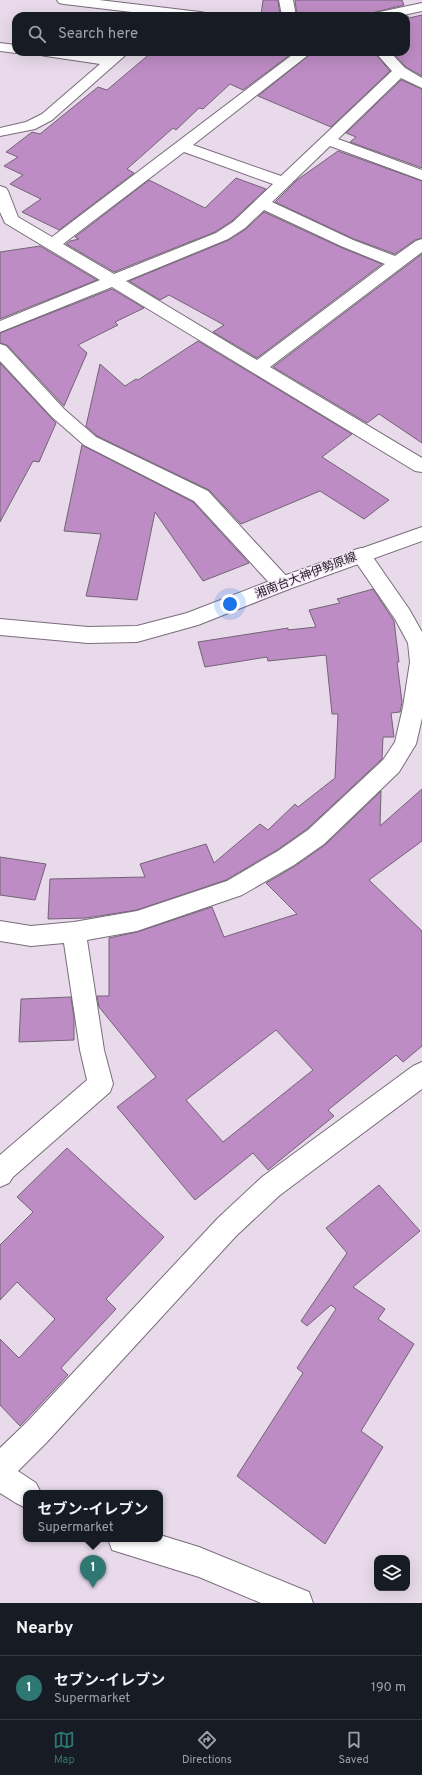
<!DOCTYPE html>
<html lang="en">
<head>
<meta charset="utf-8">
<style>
	:root { --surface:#171b24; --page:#20242c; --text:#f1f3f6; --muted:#9ea1a6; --line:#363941; --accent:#2e7773 }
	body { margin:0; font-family:Overpass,"Noto Sans JP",sans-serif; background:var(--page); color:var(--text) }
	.controls { position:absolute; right:12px; bottom:12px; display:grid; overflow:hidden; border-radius:8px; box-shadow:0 4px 16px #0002 }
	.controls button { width:36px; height:36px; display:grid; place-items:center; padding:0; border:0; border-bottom:1px solid var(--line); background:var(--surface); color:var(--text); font:20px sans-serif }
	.you { position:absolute; left:230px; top:604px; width:14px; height:14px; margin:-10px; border:3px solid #fff; border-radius:50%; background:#1a73e8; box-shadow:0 0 0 6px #1a73e833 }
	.badge { display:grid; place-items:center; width:26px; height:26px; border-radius:50%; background:var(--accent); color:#fff; font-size:13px; font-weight:700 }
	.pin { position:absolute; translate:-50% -33px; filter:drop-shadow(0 1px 2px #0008) }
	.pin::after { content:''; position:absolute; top:21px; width:14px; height:12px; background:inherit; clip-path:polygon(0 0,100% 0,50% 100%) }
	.popup { position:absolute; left:23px; top:1490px; width:140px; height:52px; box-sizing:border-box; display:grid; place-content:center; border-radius:8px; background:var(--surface); filter:drop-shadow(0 1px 3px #0005); font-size:13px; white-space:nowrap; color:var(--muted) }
	.popup b { font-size:15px; color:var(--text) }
	.popup::after { content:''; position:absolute; left:50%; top:100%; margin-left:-8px; border:8px solid transparent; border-top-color:var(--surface) }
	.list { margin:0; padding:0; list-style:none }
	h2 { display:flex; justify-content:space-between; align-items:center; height:52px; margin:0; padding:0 16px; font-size:17px }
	h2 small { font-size:13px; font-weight:400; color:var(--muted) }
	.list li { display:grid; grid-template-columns:26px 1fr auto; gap:12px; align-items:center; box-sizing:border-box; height:64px; padding:0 16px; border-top:1px solid var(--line) }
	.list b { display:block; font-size:15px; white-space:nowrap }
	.list p { margin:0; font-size:13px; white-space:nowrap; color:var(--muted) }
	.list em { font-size:13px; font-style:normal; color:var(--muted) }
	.icon { flex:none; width:22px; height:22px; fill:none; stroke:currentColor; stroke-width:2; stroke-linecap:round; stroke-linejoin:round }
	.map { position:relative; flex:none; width:422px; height:1603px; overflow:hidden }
	.search { position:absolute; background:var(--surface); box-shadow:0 4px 16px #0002; left:12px; right:12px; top:12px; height:44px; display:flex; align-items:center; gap:10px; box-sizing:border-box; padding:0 14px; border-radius:12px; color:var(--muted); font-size:15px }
	.sheet { height:116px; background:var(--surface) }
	nav { display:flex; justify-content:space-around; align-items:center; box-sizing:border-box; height:56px; border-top:1px solid var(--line); background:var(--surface); font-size:11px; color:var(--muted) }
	nav a { display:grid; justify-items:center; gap:2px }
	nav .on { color:var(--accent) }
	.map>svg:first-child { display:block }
	.building { fill:#bd8cc4; stroke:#726574; fill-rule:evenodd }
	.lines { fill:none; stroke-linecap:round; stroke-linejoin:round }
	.street-casing { stroke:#796c7b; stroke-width:2 }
	.secondary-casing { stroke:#796c7b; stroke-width:2 }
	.street { fill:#fff; fill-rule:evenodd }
	.secondary { fill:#fff; fill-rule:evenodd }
	.labels { text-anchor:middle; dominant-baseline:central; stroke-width:3; stroke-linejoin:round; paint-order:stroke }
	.street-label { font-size:12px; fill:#252026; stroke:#f6e7f8 }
</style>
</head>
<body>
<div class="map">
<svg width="422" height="1603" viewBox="0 0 422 1603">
	<rect width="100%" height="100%" fill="#e8daea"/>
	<path class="building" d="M263,0H278L280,16L261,15Z
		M295,0H402L404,5L375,12L372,16H297Z
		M422,15V76L406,67L392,52H406V16H408L409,18Z
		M152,52H294L243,90L230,84L203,109L199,108L176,130L173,128L127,169L134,173L59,230L22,212L41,199L10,184L23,175L4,166L18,157L6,152L32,132L40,134L98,87L107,90Z
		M313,52H374L390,71L331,127L258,96Z
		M401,80L422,89V168L350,142L356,137L346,133Z
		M338,151L422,181V238L415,240L395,254L354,239L275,202L297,180Z
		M236,178L266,189L232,221L215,232L114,272L66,244L70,241L79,239L75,237L149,180L205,208Z
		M264,212L340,247L382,264L257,358L213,332L224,325L169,295L160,300L129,281L229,240L246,229Z
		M40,246L97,280L0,319V252Z
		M422,254V443L379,414L367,423L273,367Z
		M112,289L144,308L115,322L118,325L78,345L87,353L64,406L7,345L0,343V333Z
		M198,341L352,434L322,457L389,500L364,519L320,491L241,524L209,490L97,436L86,426L100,364L125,386L136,379L138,380Z
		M0,363L56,423L39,462L33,461L0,522Z
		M82,445L193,502L249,563L203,581L155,512L137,600L86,596L101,534L64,531Z
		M373,589L394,621L399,662H397L402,702L400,712L391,713L394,737H383L382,759L307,829L277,850L226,880L137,910L86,918L48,919L50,879L145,877L140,864L206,844L214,863L260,824L268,830L295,804L298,807L335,778L338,714H332L326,655L268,661L267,657L205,667L198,642L288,628V630L316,627L309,610L340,603L337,599Z
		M422,789V841L369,880L422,931V1046L403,1062L396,1055L328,1110L334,1116L268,1170L253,1153L195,1200L117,1107L156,1077L99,1007L97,996H109V938L137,932L212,907L224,937L297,914L266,883L295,866L325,845L381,791L380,826ZM276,1030L313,1070L223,1142L186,1100Z
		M0,857L46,864L35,900L0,895Z
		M71,997L74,1018V1040L19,1042L21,999Z
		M67,1148L164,1237L106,1299L116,1309L61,1368L68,1375L20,1426L0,1405V1339L19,1358L55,1319L17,1282L0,1300V1245L33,1212L17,1197Z
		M379,1185L420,1231L353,1287L385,1309L378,1319L414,1344L361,1431L383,1447L325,1544L237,1476L303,1373L297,1368L336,1309L331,1305L307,1326L301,1321L347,1253L326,1228Z"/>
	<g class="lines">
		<defs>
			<path id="street" d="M57,0H99L200,12L205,13L207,16H165L64,4L59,3Z
				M279,0H293L296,16H282Z
				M422,3V11L399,16H373L375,13Z
				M0,43L16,45V52H21L16,53L0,51Z
				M39,52H77L108,56L114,52H129L52,120L35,129L0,136V128L26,122L42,114L100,64L46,56L41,55Z
				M296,52H312L193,145L281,176L392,71L375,52H390L405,68L422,78V88L401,78L338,139L422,170V180L330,146L272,202L353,240L395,256L416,241L422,239V252L270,367L422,458V472L415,471L112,287L0,332V321L100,280L5,223L0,212V186L6,188L8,191L18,217L52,237ZM184,152L273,184L233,222L216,233L114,274L63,244ZM264,210L341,246L385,264L257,360L126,281L228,239L245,228Z
				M0,344L6,346L64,409L96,437L208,491L289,579L292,584L289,589L282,591L275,589L194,501L84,445L52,417L0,361Z
				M361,548L368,550L409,609L422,632V718L416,744L399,772L324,844L294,865L242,895L137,931L87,940L104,1050L113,1084L110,1092L13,1177L9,1183L0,1187V1155L87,1080L80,1050L64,943L31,946L0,941V921L31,926L74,922L137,911L227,881L278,851L308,830L383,760L395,742L403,707L410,662L408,643L395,619L351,555L354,550Z
				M422,1062V1089L280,1195L236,1236L47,1442L18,1471L36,1483L41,1493H26V1508L16,1503L0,1493V1448L27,1422L218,1218L262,1177L413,1066Z
				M160,1535L199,1547L309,1592L313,1603H261L199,1577L112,1550L108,1539H160Z"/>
			<path id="secondary" d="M422,527V541L289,589L198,625L137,642L88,643L0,635V619L88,627L137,626L187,613L275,579Z"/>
		</defs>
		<use href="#street" class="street-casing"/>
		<use href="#secondary" class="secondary-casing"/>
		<use href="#street" class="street"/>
		<use href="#secondary" class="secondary"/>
	</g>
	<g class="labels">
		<g class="street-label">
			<text transform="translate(306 576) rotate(-21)">湘南台大神伊勢原線</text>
		</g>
	</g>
</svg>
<div class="controls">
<button><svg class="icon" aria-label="layers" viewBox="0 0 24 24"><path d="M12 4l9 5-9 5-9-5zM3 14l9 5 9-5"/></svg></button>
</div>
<div class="you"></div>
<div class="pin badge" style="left:93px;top:1588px">1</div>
<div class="popup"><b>セブン-イレブン</b>Supermarket</div>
<div class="search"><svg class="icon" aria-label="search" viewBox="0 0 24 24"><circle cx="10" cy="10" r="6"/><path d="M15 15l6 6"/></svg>Search here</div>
</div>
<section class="sheet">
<h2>Nearby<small></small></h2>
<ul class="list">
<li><span class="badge">1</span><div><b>セブン-イレブン</b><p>Supermarket</p></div><em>190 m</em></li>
</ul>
</section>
<nav>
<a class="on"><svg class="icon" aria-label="map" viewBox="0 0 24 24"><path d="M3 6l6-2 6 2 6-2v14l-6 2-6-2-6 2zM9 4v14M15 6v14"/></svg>Map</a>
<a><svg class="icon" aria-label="directions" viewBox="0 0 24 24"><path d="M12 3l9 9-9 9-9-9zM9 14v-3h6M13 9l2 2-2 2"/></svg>Directions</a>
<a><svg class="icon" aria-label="saved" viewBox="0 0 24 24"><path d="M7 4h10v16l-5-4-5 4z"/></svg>Saved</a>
</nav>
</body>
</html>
